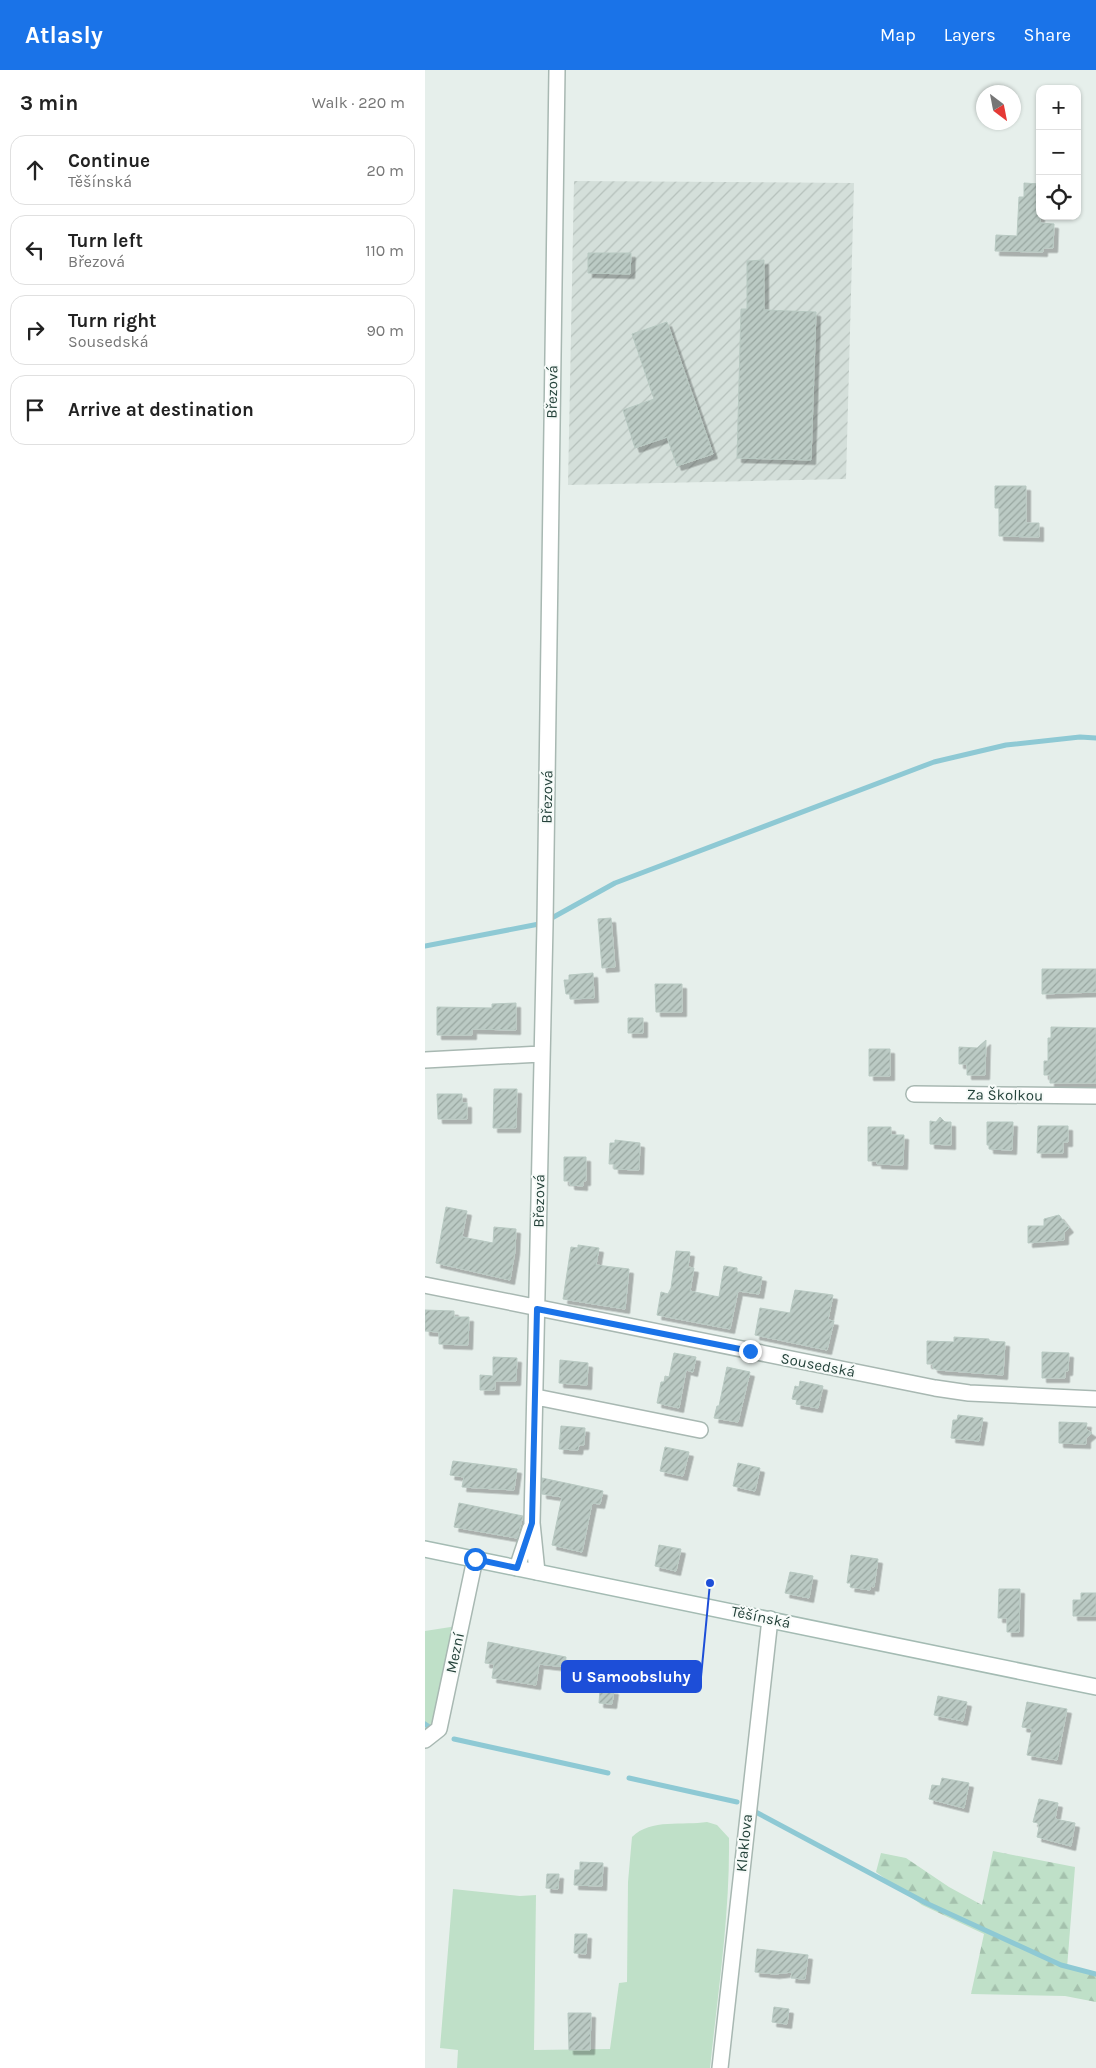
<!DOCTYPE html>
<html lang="en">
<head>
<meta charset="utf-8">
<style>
	:root { --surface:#fff; --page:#f2f2f2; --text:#222; --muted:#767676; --line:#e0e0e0; --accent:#1a73e8 }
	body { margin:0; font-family:Karla,sans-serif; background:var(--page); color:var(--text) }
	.controls { position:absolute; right:15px; top:15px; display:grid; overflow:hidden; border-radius:10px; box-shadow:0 1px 4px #0004 }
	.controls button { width:45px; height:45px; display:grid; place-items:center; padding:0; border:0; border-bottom:1px solid var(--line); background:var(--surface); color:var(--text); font:25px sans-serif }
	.compass { position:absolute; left:551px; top:15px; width:45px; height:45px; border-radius:50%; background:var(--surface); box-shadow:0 1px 4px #0004; rotate:148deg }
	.stop { position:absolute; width:15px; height:15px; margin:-11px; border:4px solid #1a73e8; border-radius:50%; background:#fff }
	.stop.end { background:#1a73e8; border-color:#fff; box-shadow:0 1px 5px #0008 }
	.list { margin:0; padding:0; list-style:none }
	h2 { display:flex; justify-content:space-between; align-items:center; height:65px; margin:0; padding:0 20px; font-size:21px }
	h2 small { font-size:16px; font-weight:400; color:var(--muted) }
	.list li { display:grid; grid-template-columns:32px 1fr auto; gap:15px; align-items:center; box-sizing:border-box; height:70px; margin:0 10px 10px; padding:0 10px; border:1px solid var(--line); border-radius:15px }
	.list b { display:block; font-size:19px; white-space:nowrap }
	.list p { margin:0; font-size:16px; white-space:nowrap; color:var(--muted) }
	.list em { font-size:16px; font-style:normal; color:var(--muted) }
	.icon { flex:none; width:28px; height:28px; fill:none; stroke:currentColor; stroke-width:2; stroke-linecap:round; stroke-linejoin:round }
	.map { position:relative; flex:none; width:671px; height:1998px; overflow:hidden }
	header { display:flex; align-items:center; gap:30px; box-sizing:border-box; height:70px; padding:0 25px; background:var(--accent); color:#fff }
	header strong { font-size:24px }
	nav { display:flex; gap:28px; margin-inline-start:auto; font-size:18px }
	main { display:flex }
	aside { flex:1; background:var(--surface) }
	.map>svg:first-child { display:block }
	.industrial { fill:url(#industrial-furrows) }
	.grass { fill:#bfe0c8 }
	.forest { fill:url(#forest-firs) }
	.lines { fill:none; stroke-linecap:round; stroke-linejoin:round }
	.stream { stroke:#8ec9d4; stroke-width:5 }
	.building { fill:url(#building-hatch); stroke:#b8c9c2; filter:url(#shadow) }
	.minor-casing { stroke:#a8b8b2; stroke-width:18 }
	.secondary-casing { stroke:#a4bbb3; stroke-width:18 }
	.minor { stroke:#fff; stroke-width:15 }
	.secondary { stroke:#fff; stroke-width:15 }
	.route { stroke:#1a73e8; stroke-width:6 }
	.labels { text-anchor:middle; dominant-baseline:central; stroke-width:4; stroke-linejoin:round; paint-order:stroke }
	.street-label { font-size:15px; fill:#24423a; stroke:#f7fbf9 }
	.leader { fill:none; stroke:#1d4ed8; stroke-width:2 }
	.callout-dot { fill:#1d4ed8; stroke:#f7fbf9; stroke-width:2 }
	.callout { fill:#1d4ed8; stroke:#1d4ed8; stroke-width:2 }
	.callout-label { font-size:16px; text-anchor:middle; font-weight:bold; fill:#fff }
</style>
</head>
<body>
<header>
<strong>Atlasly</strong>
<nav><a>Map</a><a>Layers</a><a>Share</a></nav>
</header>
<main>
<aside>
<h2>3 min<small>Walk · 220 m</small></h2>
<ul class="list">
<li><svg class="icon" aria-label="ahead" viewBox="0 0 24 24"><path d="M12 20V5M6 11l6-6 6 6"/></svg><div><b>Continue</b><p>Těšínská</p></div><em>20 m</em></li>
<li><svg class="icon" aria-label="left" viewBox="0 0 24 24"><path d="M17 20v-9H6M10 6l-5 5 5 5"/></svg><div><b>Turn left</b><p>Březová</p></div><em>110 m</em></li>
<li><svg class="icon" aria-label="right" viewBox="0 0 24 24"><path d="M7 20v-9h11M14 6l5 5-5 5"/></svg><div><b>Turn right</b><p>Sousedská</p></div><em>90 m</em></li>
<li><svg class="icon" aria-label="arrive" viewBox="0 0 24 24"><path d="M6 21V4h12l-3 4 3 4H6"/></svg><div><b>Arrive at destination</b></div></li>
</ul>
</aside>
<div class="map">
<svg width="671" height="1998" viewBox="0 0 671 1998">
	<defs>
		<pattern id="industrial-furrows" width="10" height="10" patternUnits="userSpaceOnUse" patternTransform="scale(1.25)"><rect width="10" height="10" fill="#d4dfda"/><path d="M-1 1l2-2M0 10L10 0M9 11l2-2" fill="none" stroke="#b6c1bc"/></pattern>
		<pattern id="forest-firs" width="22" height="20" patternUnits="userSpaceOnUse" patternTransform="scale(1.25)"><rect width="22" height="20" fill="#bfe0c8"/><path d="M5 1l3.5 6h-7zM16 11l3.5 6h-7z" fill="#a4c1ad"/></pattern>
		<pattern id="building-hatch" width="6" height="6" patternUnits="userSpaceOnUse" patternTransform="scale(1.25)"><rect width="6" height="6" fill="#bbcac4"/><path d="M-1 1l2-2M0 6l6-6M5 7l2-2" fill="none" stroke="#98a6a0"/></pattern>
		<filter id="shadow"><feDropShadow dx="4.5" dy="4.5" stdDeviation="0" flood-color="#0004"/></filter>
	</defs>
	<rect width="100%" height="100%" fill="#e6efeb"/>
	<path class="industrial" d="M149,111L429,113L421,409L143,415Z"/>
	<path class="grass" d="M32,1556L17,1641L0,1667V1561Z
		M282,1752L292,1755L304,1768C305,1844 293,1922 285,1998H32L33,1980L15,1978L28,1819L95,1826L111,1825L109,1980L185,1979L194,1913L202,1912L203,1812L207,1767C226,1748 258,1756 282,1752Z"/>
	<path class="forest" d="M568,1781L650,1797L642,1898L671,1906V1932L640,1926L546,1924L559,1864L497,1835L451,1802L456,1783L481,1788L524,1817L557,1835Z"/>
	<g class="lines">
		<path class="stream" d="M125,849L190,813L509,692L581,675L655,667L671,668
			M0,876L114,854
			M0,1654L3,1656
			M29,1669L183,1703
			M204,1708L312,1732
			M327,1740L501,1833L636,1895L671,1904"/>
	</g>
	<path class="building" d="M599,113L615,114V153L629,154L628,178H618V182L570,181L571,165L592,166L594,127H599Z
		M163,183H206L205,204L163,203Z
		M339,190V240L391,242L386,390L312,388L316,239H322V191Z
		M242,252L288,384L252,396L242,367L210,378L198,340L229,329L207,264Z
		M570,416H601V453H614V467L574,466V438H570Z
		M186,848L190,897L177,898L173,849Z
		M617,899H671V922L617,924Z
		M168,903L169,928L145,929V924H141L139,910H144V905Z
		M230,914H257V942H231Z
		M91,933V960L47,959V965H12V937L67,938V934Z
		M203,948H218V963H203Z
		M626,957L671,958V1013H625V1005H619V991H623V968H626Z
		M561,970L560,1005H542V994H534V977L552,978Z
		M444,979H465V1006H444Z
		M69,1019H92L91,1058H68Z
		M12,1024H37V1033H42V1049H13Z
		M515,1047L520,1052H526V1075L505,1074V1051L511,1052Z
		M562,1052H588L587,1080L564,1079V1075H562Z
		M613,1056H643V1072H638V1083H612Z
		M443,1057H466V1065H479L478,1095L452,1094V1091H443Z
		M190,1070L215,1073L214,1100L189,1099V1094H184L185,1073H190Z
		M139,1087H161V1111H158V1116L145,1115V1111H139Z
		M21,1137L42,1141L37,1167L68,1173L69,1157L91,1159L90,1181L85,1210L11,1193Z
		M634,1145L644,1158L639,1162V1170L603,1173V1156H619V1149Z
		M153,1175L174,1178L171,1195L204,1199L200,1239L138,1229L146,1177L153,1178Z
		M251,1181L265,1182L263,1197L269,1198L265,1221L294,1227L299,1196L312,1198V1202L337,1207L334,1224L313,1221L305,1259L232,1245L236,1222L243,1224L246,1218Z
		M370,1220L408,1225L403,1250L409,1251L402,1280L330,1265L335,1238L365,1243Z
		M0,1240L29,1241V1247H44L43,1275L14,1274V1262L0,1261Z
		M529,1267L564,1269V1271L580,1272L578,1305L513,1300L508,1298V1294H502V1271L529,1272Z
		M617,1282L644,1283L643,1301H640V1308H617Z
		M249,1283L271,1287L268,1302L261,1300L254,1338L232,1333L236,1312H239L240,1306L244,1307Z
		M68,1287L92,1288L91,1311H70V1320H55V1305L68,1306Z
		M135,1290L163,1293L162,1315L134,1313Z
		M302,1297L325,1302L313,1352L289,1348L292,1336H294Z
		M375,1311L398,1316L393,1338L371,1334L372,1330L367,1329L370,1316L374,1317Z
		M533,1345L558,1348L554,1371L526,1368L528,1350H532Z
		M634,1352L662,1353L661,1359L667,1363L661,1368V1374L634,1373Z
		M136,1356L160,1358L159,1375H154L153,1380L134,1379Z
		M240,1377L264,1382L258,1406L235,1401Z
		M28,1391L92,1399L89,1420L37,1417L39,1407L25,1405Z
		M313,1393L335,1398L330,1421L308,1416Z
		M117,1408L178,1421L175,1434L167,1433L157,1482L127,1475L137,1427L117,1424Z
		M34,1433L98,1446L92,1468L29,1457Z
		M234,1475L256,1479L251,1501L230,1496Z
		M426,1485L453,1489L449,1517L445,1516V1520L425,1517L426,1513H422Z
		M365,1502L388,1506L384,1528L360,1523Z
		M574,1519H595L594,1562H582V1548H573Z
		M656,1523H671V1546H648V1530H656Z
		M63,1572L141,1587L140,1597L114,1594L111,1615L67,1608L69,1594L60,1593Z
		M175,1619L189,1620L187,1634L174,1633Z
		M513,1626L542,1632L538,1651L509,1645Z
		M602,1632L642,1639L632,1690L602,1685L607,1659L597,1657Z
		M517,1708L544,1713L539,1738L504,1729L507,1715L515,1716Z
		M614,1729L633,1733L630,1749L650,1753L646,1776L612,1767L614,1757L613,1753L608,1752Z
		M155,1792L178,1793L177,1816L149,1815L150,1800H155Z
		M122,1804H134L133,1819L121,1818Z
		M150,1864H162L161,1884L149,1883Z
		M332,1879L383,1885L380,1909L366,1908L367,1902L350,1904L330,1902Z
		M349,1937L364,1939L362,1954L347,1952Z
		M143,1943H166L165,1980H144Z"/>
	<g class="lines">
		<defs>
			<path id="minor" d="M0,990L116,984
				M489,1024L671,1026
				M0,1215L510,1318L544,1323L671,1329
				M111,1327L275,1360
				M92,1498L105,1459
				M112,1502L107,1453L120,854L132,0
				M0,1670L14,1659L50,1489
				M295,1998L345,1549"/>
			<path id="secondary" d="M0,1479L671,1617"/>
		</defs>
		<use href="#minor" class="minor-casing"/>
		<use href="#secondary" class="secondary-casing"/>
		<use href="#minor" class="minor"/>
		<use href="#secondary" class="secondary"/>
	</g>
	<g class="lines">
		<path class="route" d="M50,1489L92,1498L107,1453L112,1239L325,1281"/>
	</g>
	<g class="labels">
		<g class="street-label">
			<text transform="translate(127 322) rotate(-89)">Březová</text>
			<text transform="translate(122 727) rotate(-89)">Březová</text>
			<text transform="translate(580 1025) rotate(1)">Za Školkou</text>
			<text transform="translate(114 1131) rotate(-89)">Březová</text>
			<text transform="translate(393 1295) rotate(11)">Sousedská</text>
			<text transform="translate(336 1547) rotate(12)">Těšínská</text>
			<text transform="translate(30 1583) rotate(-78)">Mezní</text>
			<text transform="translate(319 1773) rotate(-84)">Klaklova</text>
		</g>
	</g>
	<path class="leader" d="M285 1513L276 1607"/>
	<circle class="callout-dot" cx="285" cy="1513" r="5"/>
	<rect class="callout" x="137" y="1591" width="139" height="31" rx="5"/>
	<g class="callout-label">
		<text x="206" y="1612">U Samoobsluhy</text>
	</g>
</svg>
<div class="controls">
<button>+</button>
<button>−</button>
<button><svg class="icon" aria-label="locate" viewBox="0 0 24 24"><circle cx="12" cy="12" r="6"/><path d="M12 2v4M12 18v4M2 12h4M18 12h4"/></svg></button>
</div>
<svg class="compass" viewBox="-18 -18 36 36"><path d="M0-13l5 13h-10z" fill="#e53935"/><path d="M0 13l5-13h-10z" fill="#767676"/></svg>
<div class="stop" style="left:50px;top:1489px"></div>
<div class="stop end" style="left:325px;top:1281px"></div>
</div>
</main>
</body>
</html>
